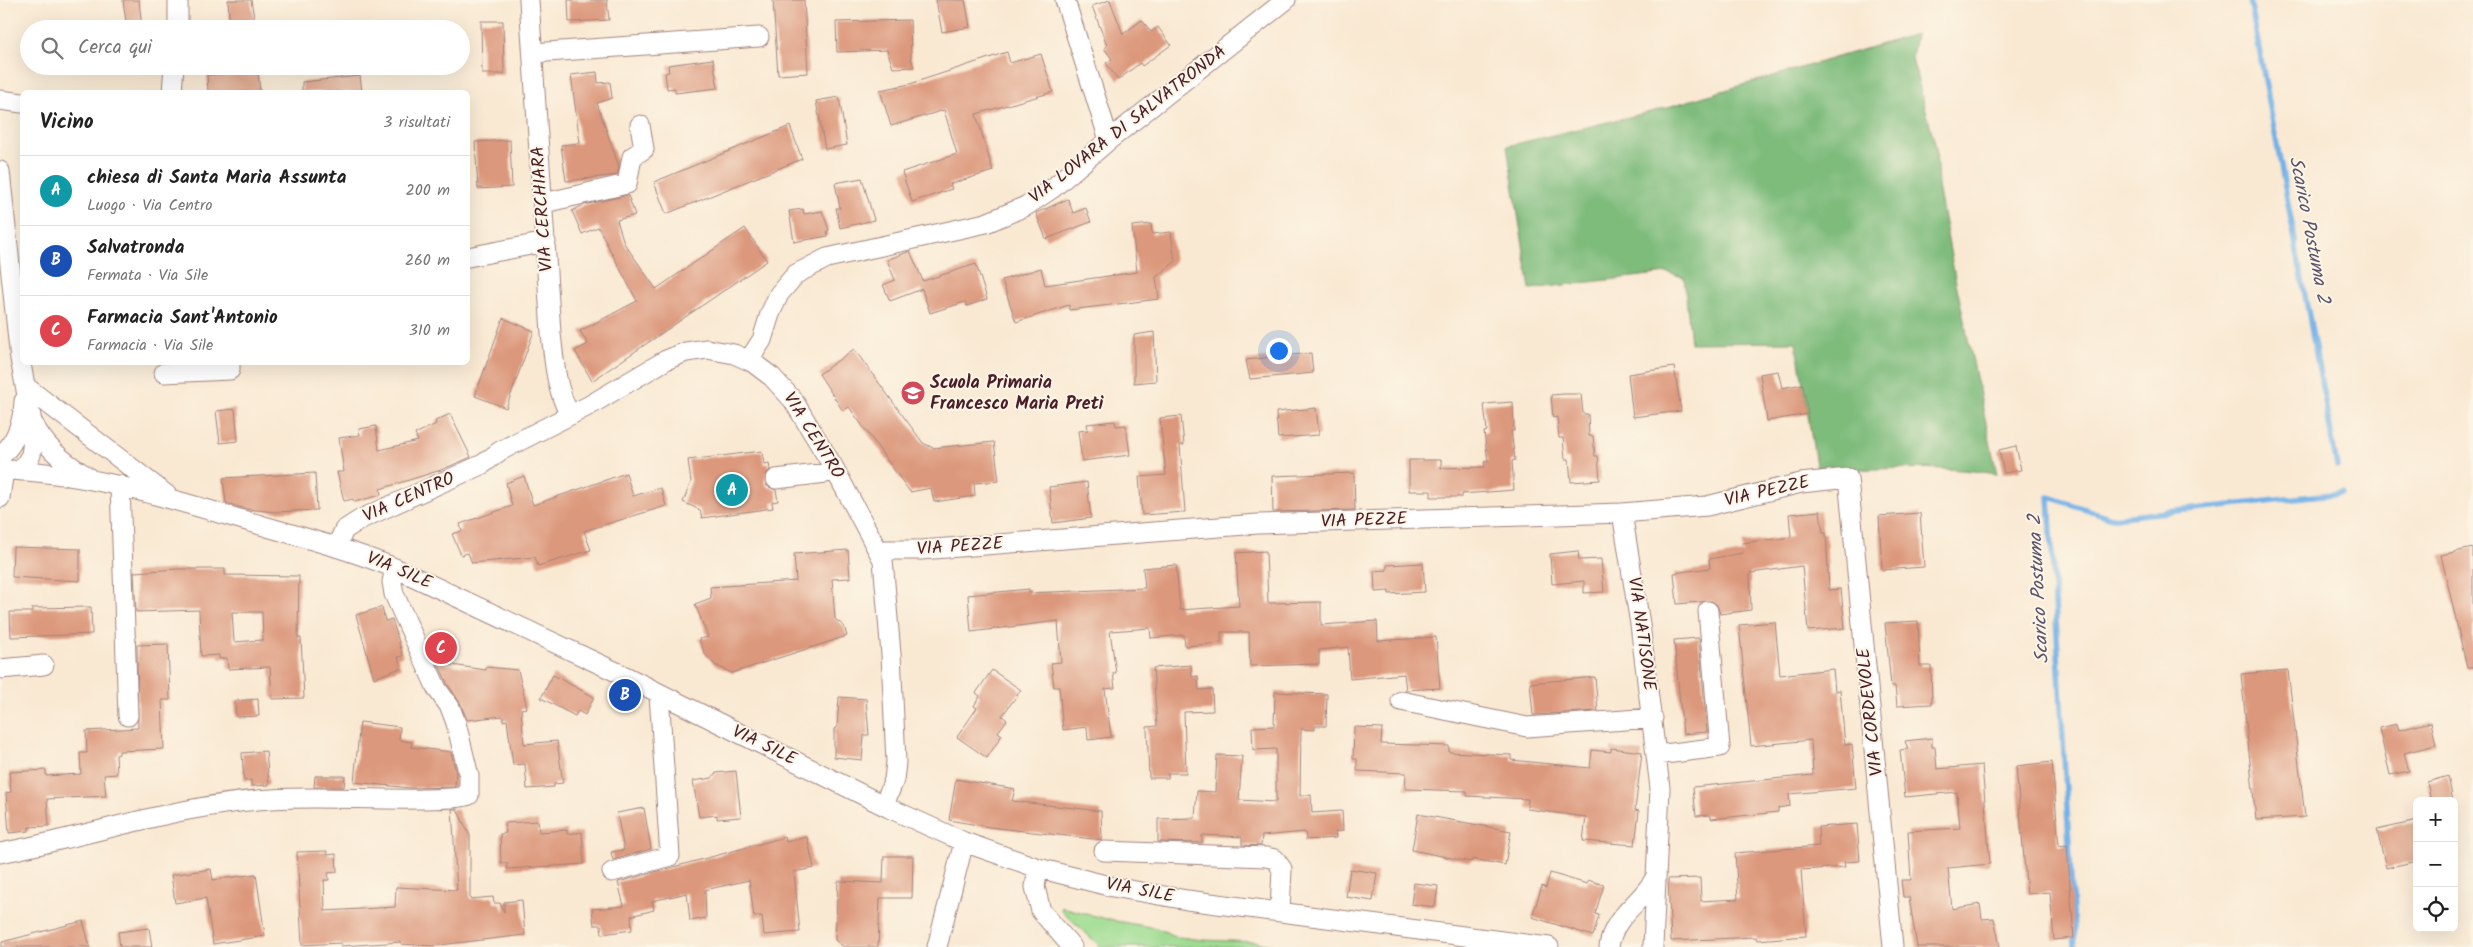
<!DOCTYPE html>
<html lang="it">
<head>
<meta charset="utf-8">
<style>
	:root { --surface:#fff; --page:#f2f2f2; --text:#222; --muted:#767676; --line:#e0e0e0; --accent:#1a73e8 }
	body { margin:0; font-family:Kalam,sans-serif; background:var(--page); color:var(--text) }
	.controls { position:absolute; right:15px; bottom:15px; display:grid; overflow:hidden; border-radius:8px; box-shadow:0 5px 20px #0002 }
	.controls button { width:45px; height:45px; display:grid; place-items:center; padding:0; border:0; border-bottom:1px solid var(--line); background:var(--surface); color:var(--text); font:25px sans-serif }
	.you { position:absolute; left:1278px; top:350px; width:18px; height:18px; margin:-12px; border:4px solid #fff; border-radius:50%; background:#1a73e8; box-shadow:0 0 0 8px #1a73e833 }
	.badge { display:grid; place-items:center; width:32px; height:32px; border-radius:50%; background:var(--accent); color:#fff; font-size:16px; font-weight:700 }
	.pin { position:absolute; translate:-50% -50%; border:2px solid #fff; box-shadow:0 1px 5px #0006 }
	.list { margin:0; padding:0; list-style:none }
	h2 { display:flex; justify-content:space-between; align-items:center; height:65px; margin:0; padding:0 20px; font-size:21px }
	h2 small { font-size:16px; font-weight:400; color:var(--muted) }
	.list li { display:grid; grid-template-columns:32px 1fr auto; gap:15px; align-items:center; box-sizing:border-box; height:70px; padding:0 20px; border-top:1px solid var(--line) }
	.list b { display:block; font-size:19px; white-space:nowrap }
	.list p { margin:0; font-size:16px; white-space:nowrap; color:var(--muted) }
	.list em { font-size:16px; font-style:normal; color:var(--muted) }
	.icon { flex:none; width:28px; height:28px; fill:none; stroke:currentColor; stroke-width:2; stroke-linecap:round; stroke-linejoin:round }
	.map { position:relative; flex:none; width:2473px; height:947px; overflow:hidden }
	.search { position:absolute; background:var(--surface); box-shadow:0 5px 20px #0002; left:20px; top:20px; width:450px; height:55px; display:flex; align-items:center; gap:12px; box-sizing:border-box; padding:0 18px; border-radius:28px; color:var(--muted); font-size:19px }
	.panel { position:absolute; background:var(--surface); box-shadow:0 5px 20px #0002; left:20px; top:90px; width:450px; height:275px; border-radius:8px }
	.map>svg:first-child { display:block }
	.green { fill:#9ddc91; stroke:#747e5e }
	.forest { fill:#7ebc7b; stroke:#646e53 }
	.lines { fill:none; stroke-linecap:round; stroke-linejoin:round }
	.stream { stroke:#74b2e7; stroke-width:5.5 }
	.building { fill:#dc987c; fill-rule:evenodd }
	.minor-casing { stroke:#a2847f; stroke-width:21 }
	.minor { stroke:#fff; stroke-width:19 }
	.labels { text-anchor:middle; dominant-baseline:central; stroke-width:4; stroke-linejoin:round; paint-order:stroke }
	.street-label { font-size:18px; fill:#4a1f2b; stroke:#fcf5e5 }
	.poi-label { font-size:18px; font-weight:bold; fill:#4a1f2b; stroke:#fcf5e5; text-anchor:start }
	.water-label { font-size:19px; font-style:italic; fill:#59526d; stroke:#fcf5e5 }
</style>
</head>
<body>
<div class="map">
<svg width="2473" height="947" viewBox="0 0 2473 947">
	<rect width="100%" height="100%" fill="#fcf5e5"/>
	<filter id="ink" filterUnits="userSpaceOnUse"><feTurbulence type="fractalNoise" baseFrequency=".02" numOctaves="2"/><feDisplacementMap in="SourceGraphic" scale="10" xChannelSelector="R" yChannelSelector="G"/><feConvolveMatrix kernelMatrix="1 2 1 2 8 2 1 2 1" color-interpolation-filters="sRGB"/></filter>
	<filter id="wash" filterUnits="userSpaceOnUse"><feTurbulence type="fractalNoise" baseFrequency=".0096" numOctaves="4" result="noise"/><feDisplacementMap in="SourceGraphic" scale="20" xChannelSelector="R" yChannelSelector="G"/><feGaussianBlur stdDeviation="1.12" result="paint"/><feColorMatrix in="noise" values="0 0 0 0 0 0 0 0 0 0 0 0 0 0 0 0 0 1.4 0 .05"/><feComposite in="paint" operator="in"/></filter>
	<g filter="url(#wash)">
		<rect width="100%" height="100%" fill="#f9e9d3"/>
		<path class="green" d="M1062,907L1110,920L1156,928L1178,937L1203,940L1257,942L1280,947H1101L1061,910Z"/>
		<path class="forest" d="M1916,34L1912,59L1936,147L1938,186L1956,283L1997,474C1938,465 1877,469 1817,471L1796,342L1691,343L1684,277L1667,273L1530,289L1507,146L1654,111Z"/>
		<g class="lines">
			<path class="stream" d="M2250,0L2337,466
				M2075,947L2049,497L2112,518L2342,493"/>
		</g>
		<g id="blocks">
			<path class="building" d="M123,0H139L142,29H127Z
				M228,0H251L256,29H230Z
				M568,0H607L609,20L569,22Z
				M773,0H804L808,73L778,75Z
				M936,0H965L970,27L942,32Z
				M1110,0L1123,34L1142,20L1151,32L1158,27L1171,45L1142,66L1140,63L1118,80L1106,63L1112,59L1104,48L1107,46L1092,6Z
				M910,20L911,58L914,67L893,68L887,50L837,52L836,22Z
				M481,21H503L504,74H482Z
				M1007,52L1010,63L1041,54L1053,92L976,114L993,171L950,184L952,189L912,202L902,172L957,154L944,110L891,126L880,90L910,84Z
				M713,59L718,88L675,93V88L667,89L665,73L669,72L668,65Z
				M258,71L260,92H208L207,75Z
				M597,72L598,83L610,82L612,98L597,103L619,167L617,175L566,181L561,145L580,143L571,75Z
				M360,76L362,92H302V82Z
				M839,97L847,145L825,149L816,101Z
				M790,126L802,159L666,214L654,182Z
				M510,140L512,187L478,189L475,142Z
				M862,178L874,220L840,228L836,208H840L835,183Z
				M628,195L635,215L617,220L624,243L656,289L745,228L767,261L592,381L575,351L588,344L580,331L637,301L598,227L582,234L572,211L584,205Z
				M1068,199L1073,213L1086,208L1091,222L1046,239L1036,213Z
				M803,209L804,214L822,211L829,230L827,231L828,236L794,242L789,211Z
				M1151,224L1152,234L1171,232L1175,262L1156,277L1159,299L1069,310V305L1016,322L1002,280L1041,268L1045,285L1137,272L1132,226Z
				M910,251L923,281L976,264L987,299L967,306L965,302L930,313L922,289L890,301L883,285L895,280L887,260Z
				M503,318L534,331L506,408L475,396Z
				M1154,332L1156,381L1134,383V335Z
				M854,349L923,443L933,448L994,442L999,481L974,483L975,496L934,502L931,488L910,492L849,407L843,411L819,374Z
				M1311,353L1313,373L1250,379L1246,360Z
				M1674,367L1681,411L1633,417L1628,374Z
				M1778,371L1782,388L1803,384L1808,414L1767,421L1760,374Z
				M1564,394H1581L1583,414H1588L1589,436H1593L1595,456H1598L1600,480L1571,482L1569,459H1565L1563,438H1559L1557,417L1553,418L1551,395Z
				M1513,402L1514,431H1511L1515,460L1512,461L1514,490L1462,494V497H1431V491H1409V460H1441V468L1485,467L1484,462L1488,461L1484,432L1487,431L1484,404Z
				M1316,408L1319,435L1278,438L1276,412Z
				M235,409L238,441L220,443L216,411Z
				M450,414L471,457L441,470L380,489L381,495L354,502L353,499L344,501L337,472H344L339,438L360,435L359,429L376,426L379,450L418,441L415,434L436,424L435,421Z
				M1181,416L1184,445H1180L1185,512L1142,515L1139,477L1166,475L1160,418Z
				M1115,421L1116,426L1126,425L1130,455L1082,461L1078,431L1088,430L1087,424Z
				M2016,446L2021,470L2004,473L1999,450Z
				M762,451L764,464L769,463L770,470L766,474L765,481L767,486L776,490L778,501L772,502L773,508L702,518L700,510L683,502L691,482L688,460Z
				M315,473L317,510L276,512L246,509L226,503L223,478Z
				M626,473L633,496L661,488L666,506L584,531L591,550L538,566L535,557L472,563L468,553L461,555L452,534L462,531L460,524L512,506L506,483L524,476L533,505Z
				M1354,473L1355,510L1273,512L1272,476Z
				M1087,482L1091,518L1053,523L1049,487Z
				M1820,511L1823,533H1826L1829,590L1841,589L1845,628L1808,631L1802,566L1750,573L1751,610L1720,614L1717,605L1712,601L1677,604L1674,573L1710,568L1709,559L1743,553L1742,543L1791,537L1789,514Z
				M1920,513L1924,567L1882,570L1879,516Z
				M13,547L80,549V581L12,577Z
				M2473,548V668H2467L2441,555Z
				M848,550L850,578L832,579L835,619L844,626L847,636L732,673L715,665L705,654L699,639L708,637L695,604L711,598L710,587L796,581L794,554Z
				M1266,551L1268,603L1321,602V625L1377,621L1378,641L1436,637L1440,688L1406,690L1404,674L1350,679L1348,647L1319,650V664L1250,666L1249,632H1221V643L1185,646L1184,635L1151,638L1150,628L1110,631L1116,673H1113L1115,688L1105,689L1111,737L1088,740L1087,727L1063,730L1059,687H1054L1051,663L1061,662L1058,621L971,632L968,595L1029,589V593L1145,588L1143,568L1176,565L1180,610L1239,606L1236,553Z
				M1578,551L1579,560L1601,559L1604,592L1584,593V581L1552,584L1550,554Z
				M1423,563L1425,592L1389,594V591L1375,592L1374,571L1387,570V565Z
				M178,569H225V575L299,576L298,638H301L304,698L272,699L270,667L228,669L227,658L219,659V655L201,656L199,610L136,612L134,572ZM232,612H262L263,640L234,642Z
				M91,607L92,634L11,637L10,612H32V608Z
				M382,607L385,621L392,619L403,656L398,657L401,668L374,678L356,615Z
				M1918,621L1920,666H1931L1932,704L1897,706L1895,686H1891L1885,623Z
				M1775,622L1780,675L1833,669L1835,691L1840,690L1845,745L1852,744L1856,788L1789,794L1790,806L1778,808V812L1711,819L1709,815L1696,816L1693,787L1813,775L1811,740L1751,746L1739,625Z
				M1699,638L1707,732L1683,734L1674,640Z
				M168,644L170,700H162L164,749L119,751V754L116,755L117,774L104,775L106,796L47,799L49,826L29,827V831L9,833L6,793L11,792L9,772L46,770V776L81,774L80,753H87L86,731L138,728L137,645Z
				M438,663L486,670V667L518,670L527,708L521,709L524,744L557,741L563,783L554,784V787L527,789L525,764L513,765L507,720L503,721V716L467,720L460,703L447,683Z
				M1191,665L1192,677L1198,676L1199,690L1212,689L1213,711L1184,712L1186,773H1168V778H1149L1147,727L1157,726L1153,668Z
				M992,670L1021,690L1002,716L1007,720L998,732L1002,735L987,758L957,737L977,708L974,706L980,696L976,693Z
				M2288,670L2305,817L2256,820L2241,674Z
				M553,675L594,697L585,715L578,711L575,716L541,698Z
				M1595,677L1598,711L1533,715L1530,683Z
				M1275,692L1327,694L1326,726H1315V730L1301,729L1300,796L1311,795L1312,813L1342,811L1343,831L1335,832L1336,838L1306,840L1305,832L1262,836L1261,846L1242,845V837L1202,835V843L1158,842V819L1195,818L1197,791L1215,792L1217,755L1242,756L1239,800L1276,802V749L1253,750L1252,727L1274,726Z
				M839,697L866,699L869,735H864L862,760L834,757V729L837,728Z
				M258,699L259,716L236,717L235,701Z
				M360,722L400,727L399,740L412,742L411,747L451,752L456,772L455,787L410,788L354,782Z
				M2431,722L2436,745L2404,753L2409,771L2390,775L2379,728L2397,724L2399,730Z
				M1354,727L1382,728L1381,744L1449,746V752L1511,755V760L1590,768L1592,750L1611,752V748L1642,752L1635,810L1639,811L1635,845L1583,841L1586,817L1527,809L1528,799L1467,796V791L1405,789L1406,773L1357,771V759H1353Z
				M1932,738V747H1935L1937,769L1982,765L1990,864L1948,868L1952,909L1980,904L1982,919L1994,918L2000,947H1917L1909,897H1903L1901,880H1911L1908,831L1960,828L1957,792L1905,797L1900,750L1908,749L1905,741Z
				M266,751L269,785L251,786V780L244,781L242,753Z
				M2052,762L2059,846L2067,845L2074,938L2054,940L2050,892L2027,894L2016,766Z
				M736,771L741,817L717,819V815L699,817L693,781L712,778L716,773Z
				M315,776H345L344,787H314Z
				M2448,776L2453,801H2431L2427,782Z
				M956,779L1015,789L1012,801L1101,811L1102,840L989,827L949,820Z
				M644,808L651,849L613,860L611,852L624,850L617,813Z
				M452,809H457L470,836V899L493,897L494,903H500L504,912V902L522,900L525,935L431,946L401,944V942L341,946V943L302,945L297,852L327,851V855L336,854L337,872L328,873L329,880H324L325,911L395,907L396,887L457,890Z
				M1418,814L1511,831L1505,865L1472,859L1471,862L1412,850Z
				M538,821L539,832L567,830V834L582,832L584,864L507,869V863H501L500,834L506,833L505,823Z
				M2417,821V861L2386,868L2377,830Z
				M1857,824L1860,861L1844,862L1845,867L1801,870L1806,936L1757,940L1756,937L1671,941L1668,879L1700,878L1701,901L1738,899L1735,853L1819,846L1818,827Z
				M785,837L786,842L807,837L814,868L794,872L800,932L764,935L762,916L754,917L749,880L705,890L706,918L690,921L687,893L652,901L654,910L631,916L632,930L602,934L601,925H594L592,909L624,906L618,882Z
				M884,856H913L912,898H880L878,947H844L835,940L838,881L883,883Z
				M211,869L213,880L256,874L265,936L213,944L206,898L175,903L171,875Z
				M1350,869L1377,873L1373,901L1346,897Z
				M1550,873L1587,884L1588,880L1604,885L1595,914L1599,915L1593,936L1532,917L1542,886L1546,888Z
				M1414,883L1438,886L1435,907L1411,904Z
				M83,921L90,947H2V942Z
				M149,928L152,947H120L118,932Z"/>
		</g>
	</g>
	<g filter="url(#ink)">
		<use href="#blocks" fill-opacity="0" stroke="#a2847f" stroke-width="1"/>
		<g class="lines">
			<defs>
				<path id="minor" d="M529,0L551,333C554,361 556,390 570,415
					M1065,0L1109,140
					M178,29V0
					M533,53L759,37
					M172,92L174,66
					M0,100L22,103
					M0,171L20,359L34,432L31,455L21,471
					M544,203L627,184L632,157L644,149L640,125
					M468,257L546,242
					M749,360L762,340L770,314L779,294L796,274L827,258L986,223L1026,206L1053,188L1109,140L1286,0
					M164,373L230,370V362
					M25,386L167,495
					M33,423C44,446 66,464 87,476
					M0,457C16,442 23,423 24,401
					M0,470C78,471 151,493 226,515C283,532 340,546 395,568L625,676L889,808L964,842L1038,868L1113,887L1187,900L1549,947
					M776,479L826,473
					M120,485L128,716
					M0,498L4,470
					M1622,513L1640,624L1660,788L1653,947
					M337,546L344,530L361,519L483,464L500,451L590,405L666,360L686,352L707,349L734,354L752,362L772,377L793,400L834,468L883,560L891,654L896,762L894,780L884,805
					M878,550H921L1258,524L1622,513L1707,506L1801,483L1848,478L1893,947
					M0,669L44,665
					M1401,701L1527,727L1653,718
					M1657,755L1720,747L1708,611
					M1104,851L1266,857L1275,859L1282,869L1280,911
					M0,853C91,836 180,804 272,799C321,796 371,800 420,799C435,798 455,800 469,795V776L456,723L450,707L437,689L394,594L392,582L395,568
					M1038,868L1035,887L1041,911L1072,947
					M612,872L670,856L659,694
					M937,947L964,842
					M1609,947C1613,915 1641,904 1655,878"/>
			</defs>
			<use href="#minor" class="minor-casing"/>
			<use href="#minor" class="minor"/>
		</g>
	</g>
	<defs>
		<symbol id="school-disc" viewBox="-11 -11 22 22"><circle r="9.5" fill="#d1495b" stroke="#fcf5e5"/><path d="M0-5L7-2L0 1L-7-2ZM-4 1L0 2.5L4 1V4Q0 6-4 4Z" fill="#fff"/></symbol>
	</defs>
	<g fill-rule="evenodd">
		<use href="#school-disc" x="899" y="379" width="28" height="28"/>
	</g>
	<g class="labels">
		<g class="street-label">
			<text transform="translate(1128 125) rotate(-38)">VIA LOVARA DI SALVATRONDA</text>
			<text transform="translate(543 209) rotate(-94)">VIA CERCHIARA</text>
			<text transform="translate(813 436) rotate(58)">VIA CENTRO</text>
			<text transform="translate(1767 492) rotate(-13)">VIA PEZZE</text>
			<text transform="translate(409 498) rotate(-24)">VIA CENTRO</text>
			<text transform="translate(1364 521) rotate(-2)">VIA PEZZE</text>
			<text transform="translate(960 547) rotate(-4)">VIA PEZZE</text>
			<text transform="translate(399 571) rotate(23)">VIA SILE</text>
			<text transform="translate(1641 634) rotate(82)">VIA NATISONE</text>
			<text transform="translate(1871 712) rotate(-96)">VIA CORDEVOLE</text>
			<text transform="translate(764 746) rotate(26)">VIA SILE</text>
			<text transform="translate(1140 891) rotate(11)">VIA SILE</text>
		</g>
		<g class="poi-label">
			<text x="930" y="383">Scuola Primaria<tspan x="930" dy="21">Francesco Maria Preti</tspan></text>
		</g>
		<g class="water-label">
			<text transform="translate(2309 230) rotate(79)">Scarico Postuma 2</text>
			<text transform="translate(2039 589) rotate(-93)">Scarico Postuma 2</text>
		</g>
	</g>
</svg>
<div class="controls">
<button>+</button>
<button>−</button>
<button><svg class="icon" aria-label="locate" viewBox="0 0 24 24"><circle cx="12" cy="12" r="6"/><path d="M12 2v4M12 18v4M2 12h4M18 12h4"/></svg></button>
</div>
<div class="you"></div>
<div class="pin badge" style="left:732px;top:490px;background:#0f9aa8">A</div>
<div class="pin badge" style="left:625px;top:695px;background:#1a4fb4">B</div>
<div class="pin badge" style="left:441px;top:648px;background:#e0444e">C</div>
<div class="search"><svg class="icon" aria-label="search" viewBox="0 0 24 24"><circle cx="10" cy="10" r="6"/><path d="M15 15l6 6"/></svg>Cerca qui</div>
<section class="panel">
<h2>Vicino<small>3 risultati</small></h2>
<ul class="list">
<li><span class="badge" style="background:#0f9aa8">A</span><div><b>chiesa di Santa Maria Assunta</b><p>Luogo · Via Centro</p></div><em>200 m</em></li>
<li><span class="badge" style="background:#1a4fb4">B</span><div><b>Salvatronda</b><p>Fermata · Via Sile</p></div><em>260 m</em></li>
<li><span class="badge" style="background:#e0444e">C</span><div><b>Farmacia Sant'Antonio</b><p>Farmacia · Via Sile</p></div><em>310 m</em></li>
</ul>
</section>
</div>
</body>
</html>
